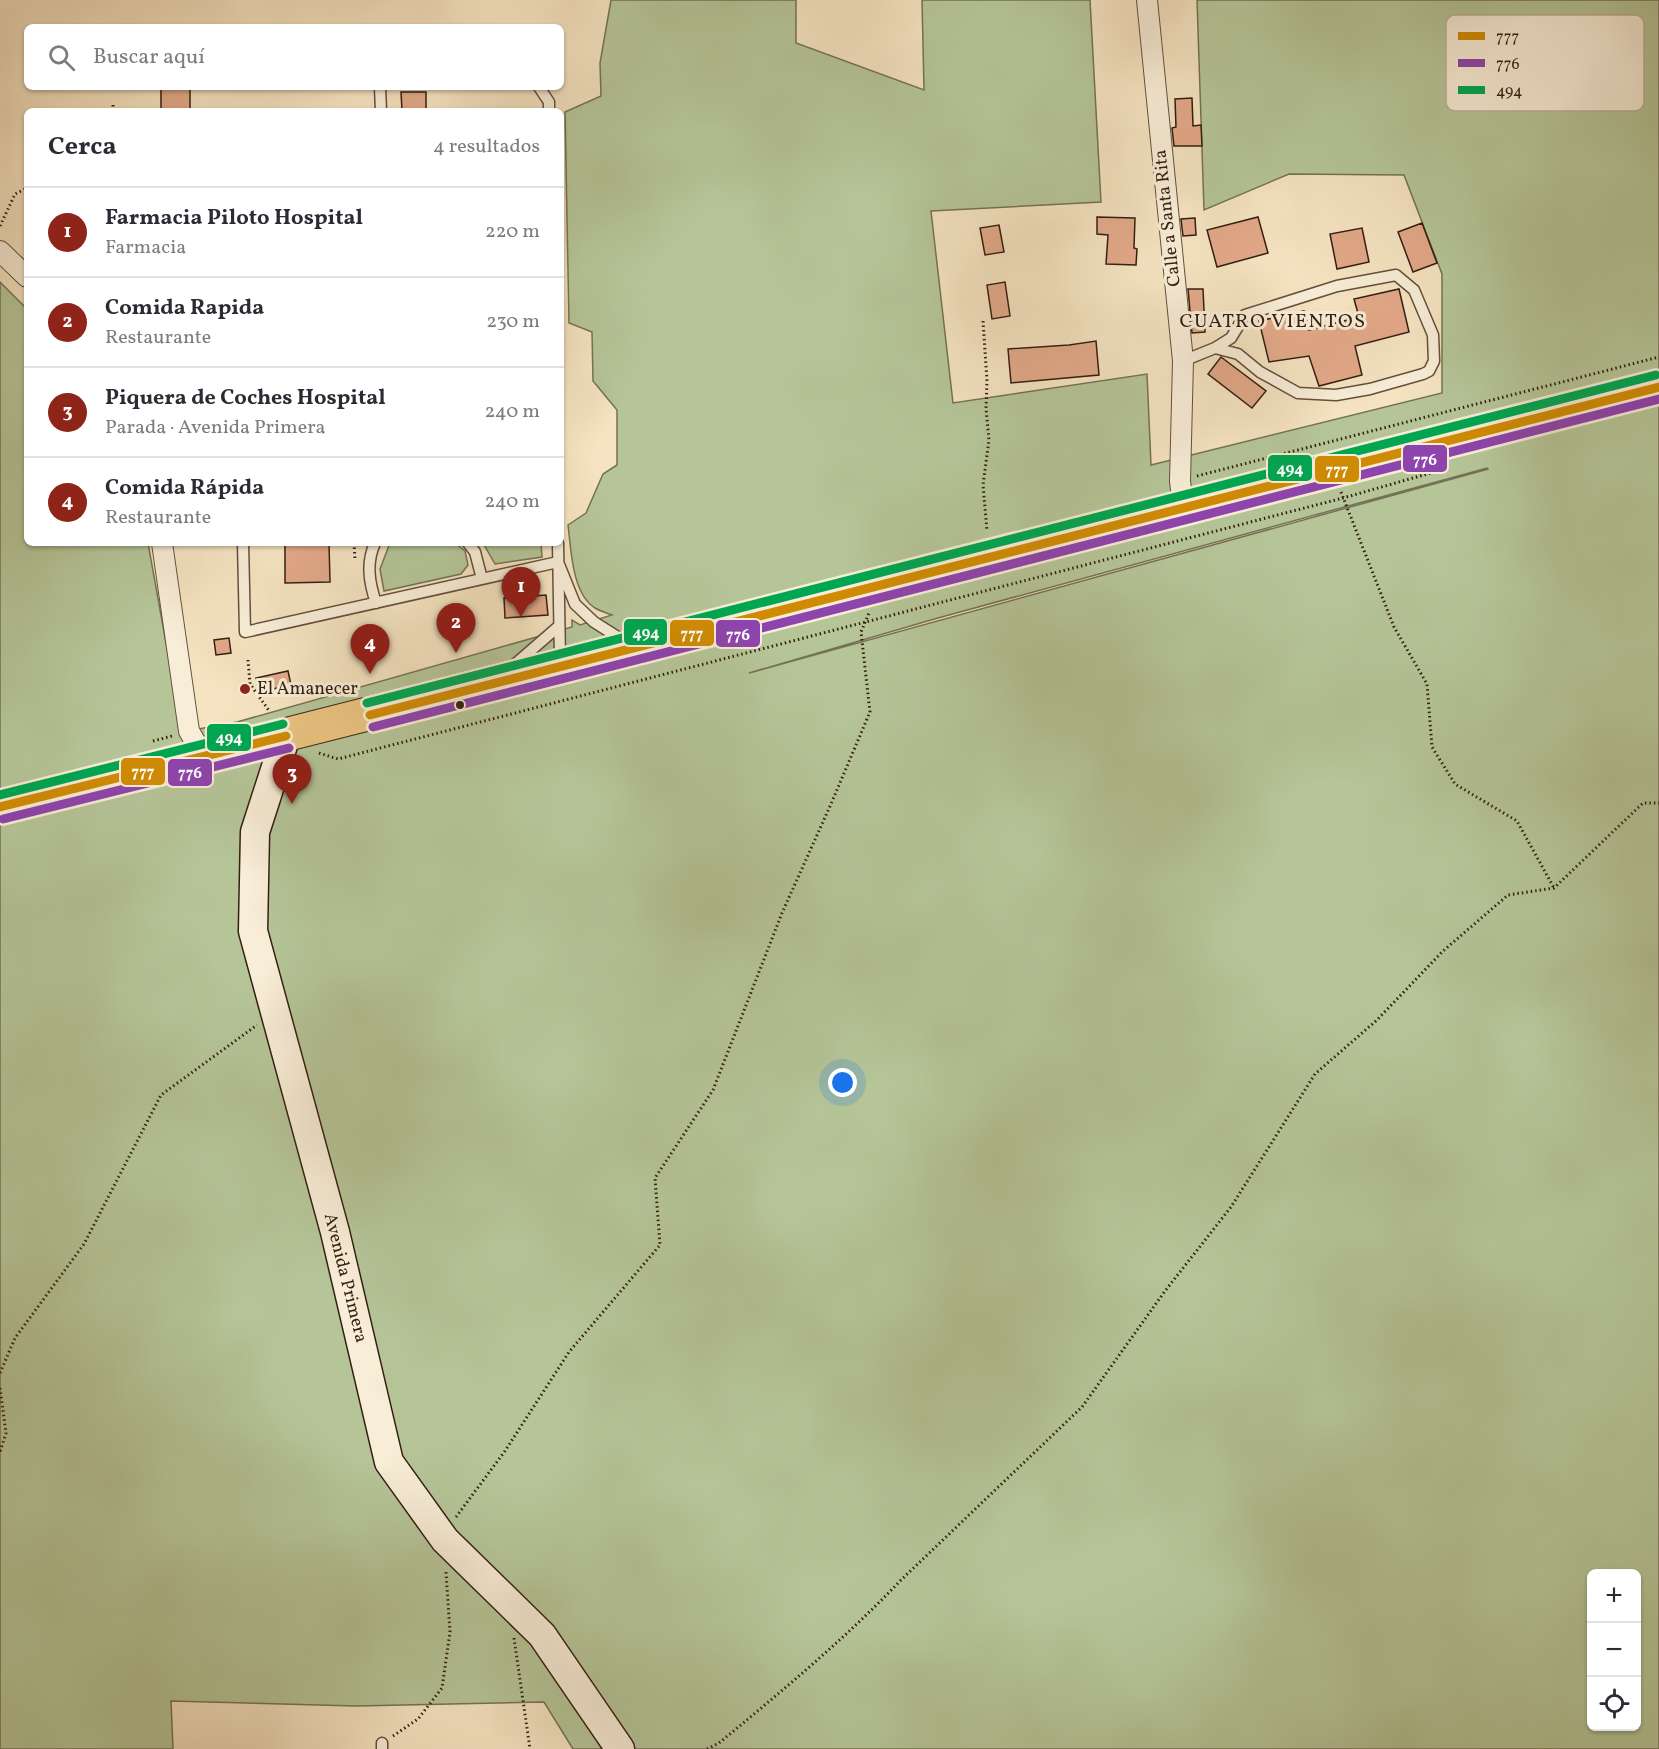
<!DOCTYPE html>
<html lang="es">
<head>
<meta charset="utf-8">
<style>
	:root { --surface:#fff; --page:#f7f7f7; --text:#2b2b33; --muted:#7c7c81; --line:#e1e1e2; --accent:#8f2418 }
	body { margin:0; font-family:Vollkorn,serif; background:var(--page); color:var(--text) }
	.controls { position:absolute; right:18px; bottom:18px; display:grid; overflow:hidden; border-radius:9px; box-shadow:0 2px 4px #0004 }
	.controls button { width:54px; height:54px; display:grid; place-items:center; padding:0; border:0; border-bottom:2px solid var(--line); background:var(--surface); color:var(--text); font:30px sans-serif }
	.you { position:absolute; left:843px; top:1083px; width:21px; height:21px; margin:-15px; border:4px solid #fff; border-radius:50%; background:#1a73e8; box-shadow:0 0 0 9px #1a73e833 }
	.badge { display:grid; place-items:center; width:39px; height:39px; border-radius:50%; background:var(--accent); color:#fff; font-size:20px; font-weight:700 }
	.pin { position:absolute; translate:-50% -50px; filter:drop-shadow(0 2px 3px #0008) }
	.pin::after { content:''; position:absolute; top:32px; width:21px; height:18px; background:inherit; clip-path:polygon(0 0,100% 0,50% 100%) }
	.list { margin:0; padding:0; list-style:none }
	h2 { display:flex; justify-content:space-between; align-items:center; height:78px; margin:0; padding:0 24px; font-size:26px }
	h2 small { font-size:20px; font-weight:400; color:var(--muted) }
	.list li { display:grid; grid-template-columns:39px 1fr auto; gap:18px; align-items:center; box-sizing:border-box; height:90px; padding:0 24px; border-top:2px solid var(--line) }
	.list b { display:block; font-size:22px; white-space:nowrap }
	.list p { margin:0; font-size:20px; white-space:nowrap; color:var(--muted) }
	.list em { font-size:20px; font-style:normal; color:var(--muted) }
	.icon { flex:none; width:33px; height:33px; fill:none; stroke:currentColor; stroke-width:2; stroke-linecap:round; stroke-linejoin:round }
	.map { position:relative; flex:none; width:1659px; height:1749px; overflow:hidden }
	.search { position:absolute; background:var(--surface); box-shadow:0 2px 4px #0004; left:24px; top:24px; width:540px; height:66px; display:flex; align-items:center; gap:15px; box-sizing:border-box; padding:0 21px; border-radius:9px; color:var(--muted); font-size:22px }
	.panel { position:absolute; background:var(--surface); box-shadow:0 2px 4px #0004; left:24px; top:108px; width:540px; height:438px; border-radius:9px }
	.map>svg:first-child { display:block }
	.green { fill:#b5c598; stroke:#747255; stroke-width:1.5; fill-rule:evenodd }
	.building { fill:#e2a989; stroke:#331e12; stroke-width:1.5 }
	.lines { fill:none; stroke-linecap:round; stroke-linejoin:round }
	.service-casing { stroke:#644f3e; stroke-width:13 }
	.minor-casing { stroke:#644f3e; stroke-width:22 }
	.secondary-casing { stroke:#331e12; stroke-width:31 }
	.trunk-casing { stroke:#331e12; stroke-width:35 }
	.path { stroke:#331e12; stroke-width:3; stroke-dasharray:1.5 3; stroke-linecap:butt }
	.service { stroke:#f8edd7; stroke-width:10 }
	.minor { stroke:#f8edd7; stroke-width:20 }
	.secondary { stroke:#f8edd7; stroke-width:28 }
	.trunk { stroke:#eac280; stroke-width:33 }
	.bus-1-casing { stroke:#f8edd7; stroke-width:14 }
	.bus-2-casing { stroke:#f8edd7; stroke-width:14 }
	.bus-3-casing { stroke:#f8edd7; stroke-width:14 }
	.bus-1 { stroke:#d08b04; stroke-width:9 }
	.bus-2 { stroke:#8e44ad; stroke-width:9 }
	.bus-3 { stroke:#00a651; stroke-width:9 }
	.poi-dot { fill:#8f2418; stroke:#f8edd7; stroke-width:2 }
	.bus-dot { fill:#331e12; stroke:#f8edd7; stroke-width:2 }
	.labels { text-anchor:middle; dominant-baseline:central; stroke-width:6; stroke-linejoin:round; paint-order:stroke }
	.street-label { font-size:18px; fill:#331e12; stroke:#f8edd7 }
	.poi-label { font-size:18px; fill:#331e12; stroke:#f8edd7; text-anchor:start }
	.neighbourhood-label { font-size:20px; letter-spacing:1.5px; fill:#331e12; stroke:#f8edd7 }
	.key { fill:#f8edd7; stroke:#bdaf9c; stroke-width:1.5 }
	.key-label { font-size:16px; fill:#331e12 }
	.line-badge { stroke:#f8edd7; stroke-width:2 }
	.badge-label { font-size:16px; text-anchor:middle; font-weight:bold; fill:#fff }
</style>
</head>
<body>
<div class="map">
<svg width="1659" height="1749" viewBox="0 0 1659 1749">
	<rect width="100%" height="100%" fill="#f5e3c1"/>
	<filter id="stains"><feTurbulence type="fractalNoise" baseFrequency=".00333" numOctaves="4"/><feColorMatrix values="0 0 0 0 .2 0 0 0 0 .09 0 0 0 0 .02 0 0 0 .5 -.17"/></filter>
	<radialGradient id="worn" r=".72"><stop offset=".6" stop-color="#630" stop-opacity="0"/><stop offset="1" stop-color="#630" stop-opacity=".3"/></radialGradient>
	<path class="green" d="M611,0H796V43L924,90L922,0H1090L1101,202L931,211L953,403L1147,374L1151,465L1442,393V274L1404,175L1289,174L1204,210L1197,0H1659V1749H573L544,1702L356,1706L171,1701L173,1749H0V282L27,309V543H148L182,732L237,722L572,627V620L580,625L612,615C607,613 600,611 595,608C572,594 571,549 568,525L586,513L603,474L617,465V410L593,381L592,332L569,323L565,112L601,96L600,63ZM1487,468L1488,469L749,673L938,618ZM1592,1574H1636V1726H1592Z
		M390,543H455L465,551L468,565L461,574L384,591L380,569Z
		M483,543H541L542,557L495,564Z"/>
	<path class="building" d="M161,87H190V111H161Z
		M401,92H426V111H402Z
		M1192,98L1193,126L1201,125L1202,146H1174L1172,128L1176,127L1175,99Z
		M1097,217L1135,218L1134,248L1137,249L1136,265L1106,264L1108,235L1097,234Z
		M1258,217L1268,253L1217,267L1207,230Z
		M1195,218L1196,235L1183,236L1181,219Z
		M1422,223L1437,263L1413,272L1398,232Z
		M999,225L1004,252L985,255L980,228Z
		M1362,228L1369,262L1337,269L1330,234Z
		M1005,282L1010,316L992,319L987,285Z
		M1188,289H1203L1205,332L1192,333Z
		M1399,289L1409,332L1355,346L1362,375L1319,386L1309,356L1269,362L1259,321L1304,311L1309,330L1359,317L1354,299Z
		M1096,341L1099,375L1011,383L1008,349L1069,345Z
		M1221,357L1266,391L1252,408L1208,374Z
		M285,543H329L330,582L285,583Z
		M546,595L548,615L505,618L504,598Z
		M229,638L231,653L216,655L214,640Z
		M288,671L291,685L259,692L256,678Z"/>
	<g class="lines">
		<defs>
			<path id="service" d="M380,87L381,111
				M539,87L549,102V111
				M1183,361L1215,348L1238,354L1260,372L1298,393L1336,395L1370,389L1423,374L1429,371L1434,361L1433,335L1414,290L1396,275L1337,286L1245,315L1231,338L1215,348
				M243,543L245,632L558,562L575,604L594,622L624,641
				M375,543C366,563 369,582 376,603
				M468,543L475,552L482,579
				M558,543L560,660
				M513,666L559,626
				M382,1749V1743"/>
			<path id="minor" d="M1147,0L1183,361L1180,481L1183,508
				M0,251L27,277
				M162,543L189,731L197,745L218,752"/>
			<path id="secondary" d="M286,736L255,832L253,931L335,1232L389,1462L445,1540L542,1635L620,1749"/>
			<path id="trunk" d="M0,807L1659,387"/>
		</defs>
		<use href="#service" class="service-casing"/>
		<use href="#minor" class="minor-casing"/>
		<use href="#secondary" class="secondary-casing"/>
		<use href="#trunk" class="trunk-casing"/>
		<path class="path" d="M113,105V111
			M0,226L15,194L27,188
			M983,321L987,381L986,408L989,440L983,485L987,531
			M1197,476L1659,357
			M1341,492L1394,627L1427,684L1432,747L1455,784L1517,821L1554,888
			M354,543L355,559
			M248,660L250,684L270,712
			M153,741L172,736
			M319,753L338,759L1343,498L1441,470
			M0,1373L15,1338L84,1244L161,1095L257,1025
			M0,1388L6,1433L0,1452
			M456,1517L505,1451L569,1352L660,1245L655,1178L713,1090L782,913L831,804L870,712L861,632L869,613
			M514,1638L530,1749
			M393,1736L418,1719L442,1688L450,1632L446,1572
			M707,1749L719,1743C782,1691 845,1639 901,1580L1082,1407L1165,1291L1231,1207L1315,1074L1377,1020L1443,951L1508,895L1554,888L1643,803H1659"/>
		<use href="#service" class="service"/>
		<use href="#minor" class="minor"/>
		<use href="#secondary" class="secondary"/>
		<use href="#trunk" class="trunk"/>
		<defs>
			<path id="bus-1" d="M370,715L1659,387
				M0,807L286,736"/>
			<path id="bus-2" d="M373,727L1659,399
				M3,819L289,748"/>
			<path id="bus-3" d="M367,703L1656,375
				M0,795L283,724"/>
		</defs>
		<use href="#bus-1" class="bus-1-casing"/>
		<use href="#bus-2" class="bus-2-casing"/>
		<use href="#bus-3" class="bus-3-casing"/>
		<use href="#bus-1" class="bus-1"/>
		<use href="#bus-2" class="bus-2"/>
		<use href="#bus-3" class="bus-3"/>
	</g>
	<circle class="poi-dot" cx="245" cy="689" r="6"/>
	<circle class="bus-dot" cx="460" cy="705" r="5"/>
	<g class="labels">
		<g class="street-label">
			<text transform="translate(1168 218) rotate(-96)">Calle a Santa Rita</text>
			<text transform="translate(345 1278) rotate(76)">Avenida Primera</text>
		</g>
		<g class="poi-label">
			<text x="257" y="689">El Amanecer</text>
		</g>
		<g class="neighbourhood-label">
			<text x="1273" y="322">CUATRO VIENTOS</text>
		</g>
	</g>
	<rect x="1446" y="15" width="198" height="96" rx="9" class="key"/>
	<rect x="1458" y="32" width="27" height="8" fill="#d08b04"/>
	<rect x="1458" y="59" width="27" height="8" fill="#8e44ad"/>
	<rect x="1458" y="86" width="27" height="8" fill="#00a651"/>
	<g class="key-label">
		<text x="1496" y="42">777</text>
		<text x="1496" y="69">776</text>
		<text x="1496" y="96">494</text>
	</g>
	<g class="line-badge">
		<rect x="1402" y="444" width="46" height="29" rx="6" fill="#8e44ad"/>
		<rect x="1267" y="454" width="46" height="28" rx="6" fill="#00a651"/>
		<rect x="1314" y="455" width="46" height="28" rx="6" fill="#d08b04"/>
		<rect x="623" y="618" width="45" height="28" rx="6" fill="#00a651"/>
		<rect x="669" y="619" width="46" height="28" rx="6" fill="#d08b04"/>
		<rect x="715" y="619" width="46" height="29" rx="6" fill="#8e44ad"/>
		<rect x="206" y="723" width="46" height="29" rx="6" fill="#00a651"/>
		<rect x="120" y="757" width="46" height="29" rx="6" fill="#d08b04"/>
		<rect x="167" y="758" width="46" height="29" rx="6" fill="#8e44ad"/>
	</g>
	<g class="badge-label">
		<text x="1425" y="465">776</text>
		<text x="1290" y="474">494</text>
		<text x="1337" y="475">777</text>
		<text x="646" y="638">494</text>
		<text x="692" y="639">777</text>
		<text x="738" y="640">776</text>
		<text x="229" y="743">494</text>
		<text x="143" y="777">777</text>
		<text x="190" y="778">776</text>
	</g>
	<rect width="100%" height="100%" filter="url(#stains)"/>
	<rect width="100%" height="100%" fill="url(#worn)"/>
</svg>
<div class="controls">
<button>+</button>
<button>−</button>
<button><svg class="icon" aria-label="locate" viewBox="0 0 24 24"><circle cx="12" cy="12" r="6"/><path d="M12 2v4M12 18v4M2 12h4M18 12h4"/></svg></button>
</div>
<div class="you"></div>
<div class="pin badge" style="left:521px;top:617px">1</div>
<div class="pin badge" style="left:456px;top:653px">2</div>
<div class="pin badge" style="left:292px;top:804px">3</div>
<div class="pin badge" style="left:370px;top:674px">4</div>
<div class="search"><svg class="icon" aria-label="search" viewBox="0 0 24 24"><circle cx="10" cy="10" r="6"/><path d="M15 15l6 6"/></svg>Buscar aquí</div>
<section class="panel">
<h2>Cerca<small>4 resultados</small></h2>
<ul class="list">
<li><span class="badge">1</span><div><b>Farmacia Piloto Hospital</b><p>Farmacia</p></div><em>220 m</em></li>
<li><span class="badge">2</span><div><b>Comida Rapida</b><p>Restaurante</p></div><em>230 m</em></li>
<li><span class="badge">3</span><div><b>Piquera de Coches Hospital</b><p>Parada · Avenida Primera</p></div><em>240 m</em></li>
<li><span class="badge">4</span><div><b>Comida Rápida</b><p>Restaurante</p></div><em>240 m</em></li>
</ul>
</section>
</div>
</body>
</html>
